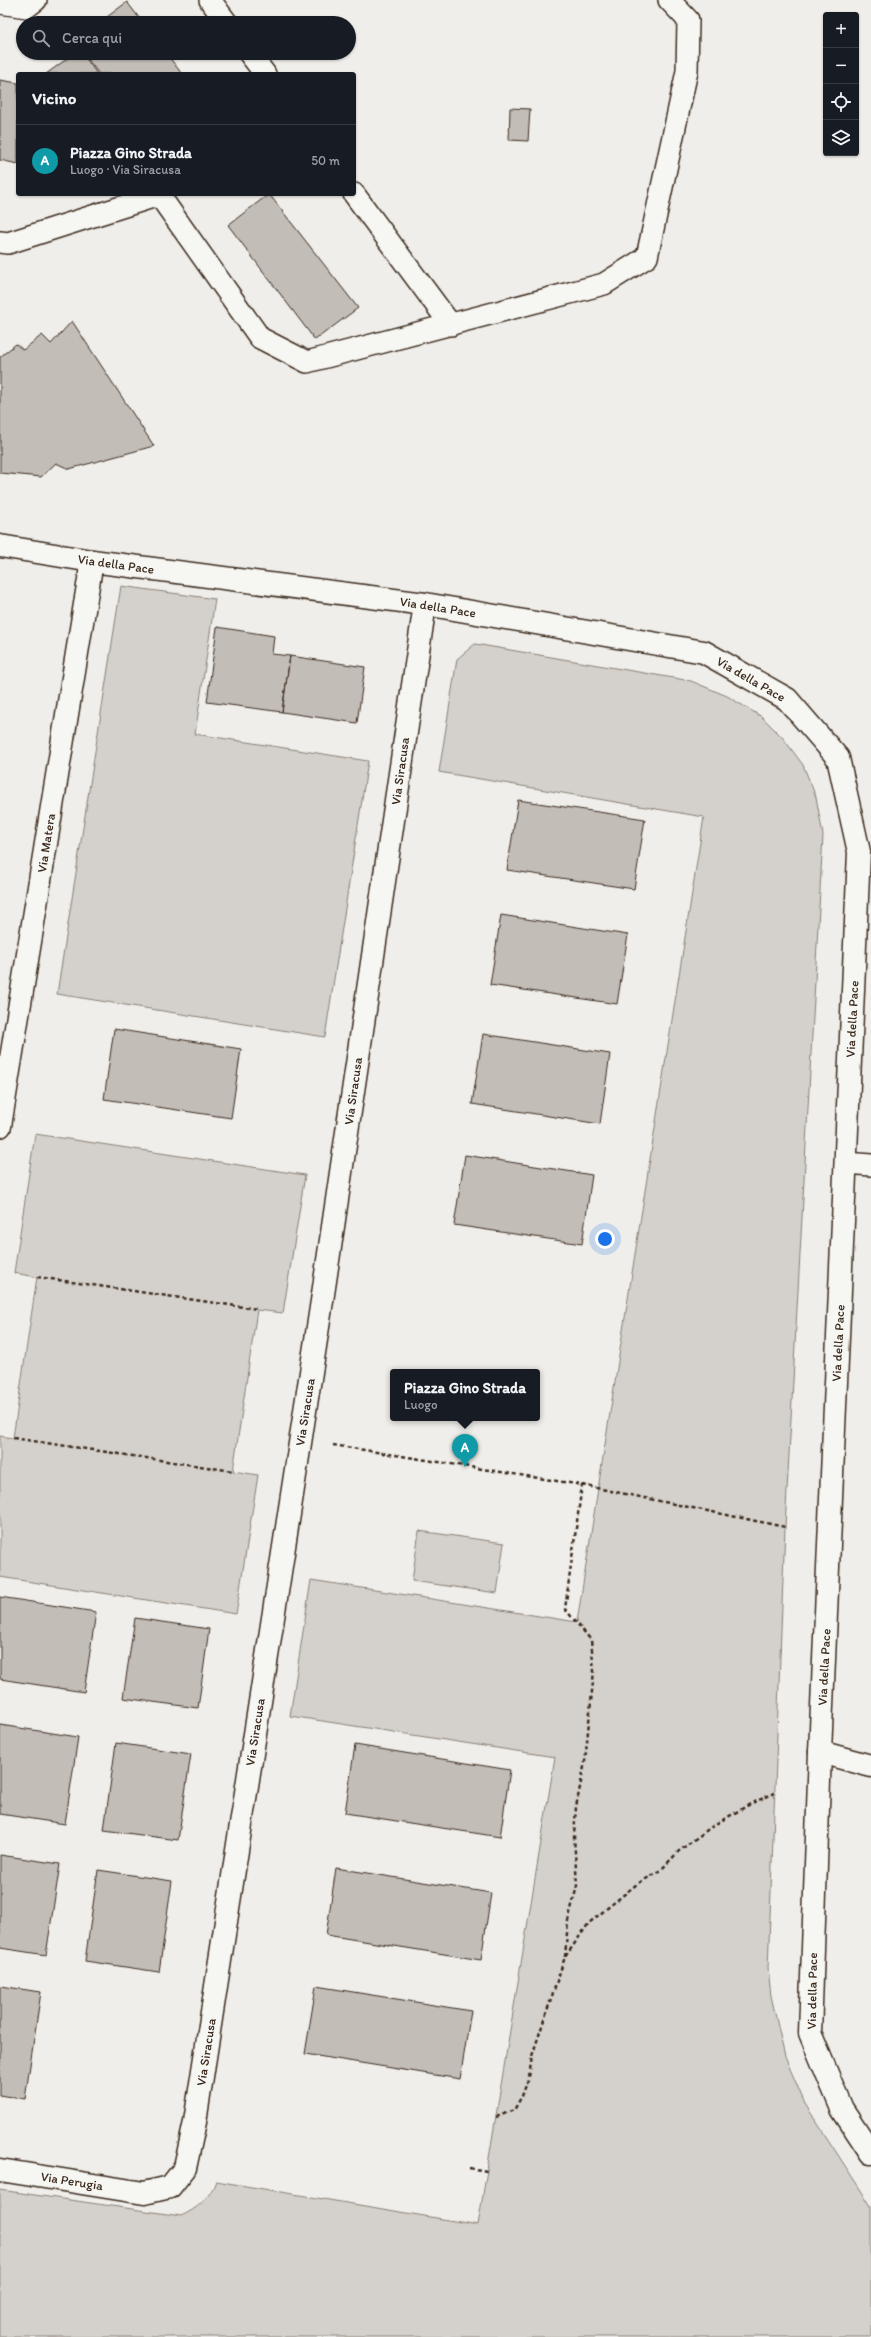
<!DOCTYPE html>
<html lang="it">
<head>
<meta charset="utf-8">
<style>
	:root { --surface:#171b24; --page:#20242c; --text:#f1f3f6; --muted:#9ea1a6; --line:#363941; --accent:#d93025 }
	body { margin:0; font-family:Itim,sans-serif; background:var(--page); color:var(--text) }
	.controls { position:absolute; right:12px; top:12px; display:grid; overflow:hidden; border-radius:4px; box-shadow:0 1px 3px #0004 }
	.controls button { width:36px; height:36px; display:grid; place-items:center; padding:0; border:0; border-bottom:1px solid var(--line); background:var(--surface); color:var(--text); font:20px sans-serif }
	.you { position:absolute; left:605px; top:1239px; width:14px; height:14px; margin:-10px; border:3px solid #fff; border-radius:50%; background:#1a73e8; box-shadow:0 0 0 6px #1a73e833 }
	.badge { display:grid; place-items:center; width:26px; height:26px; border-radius:50%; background:var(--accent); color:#fff; font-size:13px; font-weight:700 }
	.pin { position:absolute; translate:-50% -33px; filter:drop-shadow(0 1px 2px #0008) }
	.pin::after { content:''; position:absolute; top:21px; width:14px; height:12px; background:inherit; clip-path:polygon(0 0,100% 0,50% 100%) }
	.popup { position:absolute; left:390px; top:1369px; width:150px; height:52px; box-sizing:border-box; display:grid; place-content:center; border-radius:4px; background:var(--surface); filter:drop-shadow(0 1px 3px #0005); font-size:13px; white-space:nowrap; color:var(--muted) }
	.popup b { font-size:15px; color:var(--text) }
	.popup::after { content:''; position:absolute; left:50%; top:100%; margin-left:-8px; border:8px solid transparent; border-top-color:var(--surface) }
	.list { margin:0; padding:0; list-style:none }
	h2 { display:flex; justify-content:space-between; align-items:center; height:52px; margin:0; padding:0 16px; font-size:17px }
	h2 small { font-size:13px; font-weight:400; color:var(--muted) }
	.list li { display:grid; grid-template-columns:26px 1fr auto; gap:12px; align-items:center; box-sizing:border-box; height:72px; padding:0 16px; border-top:1px solid var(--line) }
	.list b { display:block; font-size:15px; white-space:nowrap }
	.list p { margin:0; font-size:13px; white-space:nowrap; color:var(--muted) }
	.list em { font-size:13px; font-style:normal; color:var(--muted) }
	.icon { flex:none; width:22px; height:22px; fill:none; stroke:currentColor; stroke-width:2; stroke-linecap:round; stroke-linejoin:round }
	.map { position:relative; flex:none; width:871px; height:2337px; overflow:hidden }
	.search { position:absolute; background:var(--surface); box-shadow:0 1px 3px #0004; left:16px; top:16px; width:340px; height:44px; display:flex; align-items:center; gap:10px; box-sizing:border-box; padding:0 14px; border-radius:22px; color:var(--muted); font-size:15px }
	.panel { position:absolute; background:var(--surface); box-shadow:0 1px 3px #0004; left:16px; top:72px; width:340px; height:124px; border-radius:4px }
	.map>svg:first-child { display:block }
	.green { fill:#d4d1cc; stroke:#887e75 }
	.building { fill:#c2bdb7; stroke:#3b2a1e }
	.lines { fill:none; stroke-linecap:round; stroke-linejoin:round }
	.service-casing { stroke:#3b2a1e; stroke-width:24 }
	.minor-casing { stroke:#3b2a1e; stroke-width:25 }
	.tertiary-casing { stroke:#3b2a1e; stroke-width:25 }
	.path { stroke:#3b2a1e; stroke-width:2.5; stroke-dasharray:4 3; stroke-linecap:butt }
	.service { stroke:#f6f6f2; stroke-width:21 }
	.minor { stroke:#f6f6f2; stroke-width:22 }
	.tertiary { stroke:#f6f6f2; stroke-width:22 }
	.labels { text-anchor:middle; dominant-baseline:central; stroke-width:4; stroke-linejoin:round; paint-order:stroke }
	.street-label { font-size:13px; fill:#3b2a1e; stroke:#f6f6f2 }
</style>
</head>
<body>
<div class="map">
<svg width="871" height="2337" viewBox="0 0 871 2337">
	<rect width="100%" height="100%" fill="#efeeea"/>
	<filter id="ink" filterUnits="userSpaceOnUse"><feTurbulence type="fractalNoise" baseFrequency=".025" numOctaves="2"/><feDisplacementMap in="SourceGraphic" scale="8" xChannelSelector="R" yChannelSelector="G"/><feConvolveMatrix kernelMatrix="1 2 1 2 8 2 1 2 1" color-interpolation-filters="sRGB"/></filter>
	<g filter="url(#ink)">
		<path class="green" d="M121,586L215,599L195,734L368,761L325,1037L57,994Z
			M475,644L691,681L727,696L762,717L783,738L803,765L816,797L823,835L785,1527L768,1968L771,1996L785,2057L805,2104L871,2206V2337H0V2190L181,2216C197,2209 210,2198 216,2181L478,2225L555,1757L290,1716L311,1580L577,1622L704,817L439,772L457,659Z
			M35,1134L305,1175L283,1313L257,1310L233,1471L258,1475L236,1614L0,1577V1436L13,1438L37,1277L14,1273Z
			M419,1531L504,1543L497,1593L412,1581Z"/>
		<path class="building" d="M127,2L143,23H99Z
			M75,53H82L97,74H46Z
			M83,53H166L182,74H99Z
			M0,80L18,83V164L0,160Z
			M510,108L530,109L528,141L509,140Z
			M269,194L358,308L315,340L228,225Z
			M72,321L154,446L69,469L56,463L41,477L0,473V357L16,344L23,350L42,335L51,344Z
			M217,627L274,636L272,654L290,656L282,712L207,702Z
			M290,656L365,667L357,723L282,712Z
			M518,800L645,819L634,889L507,870Z
			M501,915L628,935L617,1004L490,985Z
			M114,1029L241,1049L231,1118L104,1099Z
			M483,1034L610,1054L600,1124L472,1104Z
			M465,1155L592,1175L582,1244L454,1225Z
			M0,1597L96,1612L84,1692L0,1679Z
			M135,1618L209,1629L198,1708L123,1698Z
			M0,1725L78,1737L65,1824L0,1814Z
			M116,1743L191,1754L178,1840L104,1830Z
			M355,1745L510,1770L500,1837L345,1813Z
			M0,1855L60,1864L46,1955L0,1948Z
			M336,1868L491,1893L481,1960L326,1935Z
			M98,1870L172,1881L159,1972L85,1961Z
			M0,1986L41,1992L25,2099L0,2095Z
			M316,1986L471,2011L460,2079L305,2054Z"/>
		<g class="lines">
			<defs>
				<path id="service" d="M210,0L227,23
					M0,3L27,7L36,0
					M249,53L265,74
					M354,194L451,325
					M0,242L8,243L159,195L260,338L307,362L604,284L647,257L687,71L688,20L669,0
					M846,1163L871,1165"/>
				<path id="minor" d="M0,1126L92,561
					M820,1752L871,1766
					M0,2170L144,2193L170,2187L185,2168L195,2122L322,1301L425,604"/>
				<path id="tertiary" d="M0,546L92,561L425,604L704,652L787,699L838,758L859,852L820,1752L810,2033L842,2109L871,2153"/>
			</defs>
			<use href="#service" class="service-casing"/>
			<use href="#minor" class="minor-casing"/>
			<use href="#tertiary" class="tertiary-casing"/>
			<path class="path" d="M37,1277L257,1309
				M13,1438L233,1471
				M333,1445L582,1485L785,1527
				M565,1957L568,1921L577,1886L574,1836L576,1807L585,1762L594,1671L591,1640L565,1609L582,1485
				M496,2117L514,2110L522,2096L529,2077L532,2056L565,1957L589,1923L637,1884L660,1871L679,1851L714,1825L752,1803L775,1793
				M469,2168L487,2171"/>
			<use href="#service" class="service"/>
			<use href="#minor" class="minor"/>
			<use href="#tertiary" class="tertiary"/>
		</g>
	</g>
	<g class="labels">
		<g class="street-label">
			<text transform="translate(116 564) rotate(8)">Via della Pace</text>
			<text transform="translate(438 607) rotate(9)">Via della Pace</text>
			<text transform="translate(751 679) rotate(30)">Via della Pace</text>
			<text transform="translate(400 771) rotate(-82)">Via Siracusa</text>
			<text transform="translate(46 843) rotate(-81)">Via Matera</text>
			<text transform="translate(852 1019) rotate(-87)">Via della Pace</text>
			<text transform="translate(353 1091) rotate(-82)">Via Siracusa</text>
			<text transform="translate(838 1343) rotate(-87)">Via della Pace</text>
			<text transform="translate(305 1412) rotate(-81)">Via Siracusa</text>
			<text transform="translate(824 1667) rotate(-87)">Via della Pace</text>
			<text transform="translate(255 1732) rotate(-81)">Via Siracusa</text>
			<text transform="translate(812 1991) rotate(-89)">Via della Pace</text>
			<text transform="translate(206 2052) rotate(-81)">Via Siracusa</text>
			<text transform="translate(72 2181) rotate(9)">Via Perugia</text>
		</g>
	</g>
</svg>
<div class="controls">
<button>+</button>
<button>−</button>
<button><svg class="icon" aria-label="locate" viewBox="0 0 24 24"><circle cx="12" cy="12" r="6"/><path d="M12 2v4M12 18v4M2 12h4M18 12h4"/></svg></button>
<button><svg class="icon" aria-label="layers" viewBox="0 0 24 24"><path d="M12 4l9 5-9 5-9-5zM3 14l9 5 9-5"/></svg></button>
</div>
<div class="you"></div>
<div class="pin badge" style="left:465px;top:1467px;background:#0f9aa8">A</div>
<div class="popup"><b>Piazza Gino Strada</b>Luogo</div>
<div class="search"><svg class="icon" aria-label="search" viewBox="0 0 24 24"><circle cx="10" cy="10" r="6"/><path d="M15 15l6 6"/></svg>Cerca qui</div>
<section class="panel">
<h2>Vicino<small></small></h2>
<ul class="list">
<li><span class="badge" style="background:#0f9aa8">A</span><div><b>Piazza Gino Strada</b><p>Luogo · Via Siracusa</p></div><em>50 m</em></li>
</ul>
</section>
</div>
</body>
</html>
